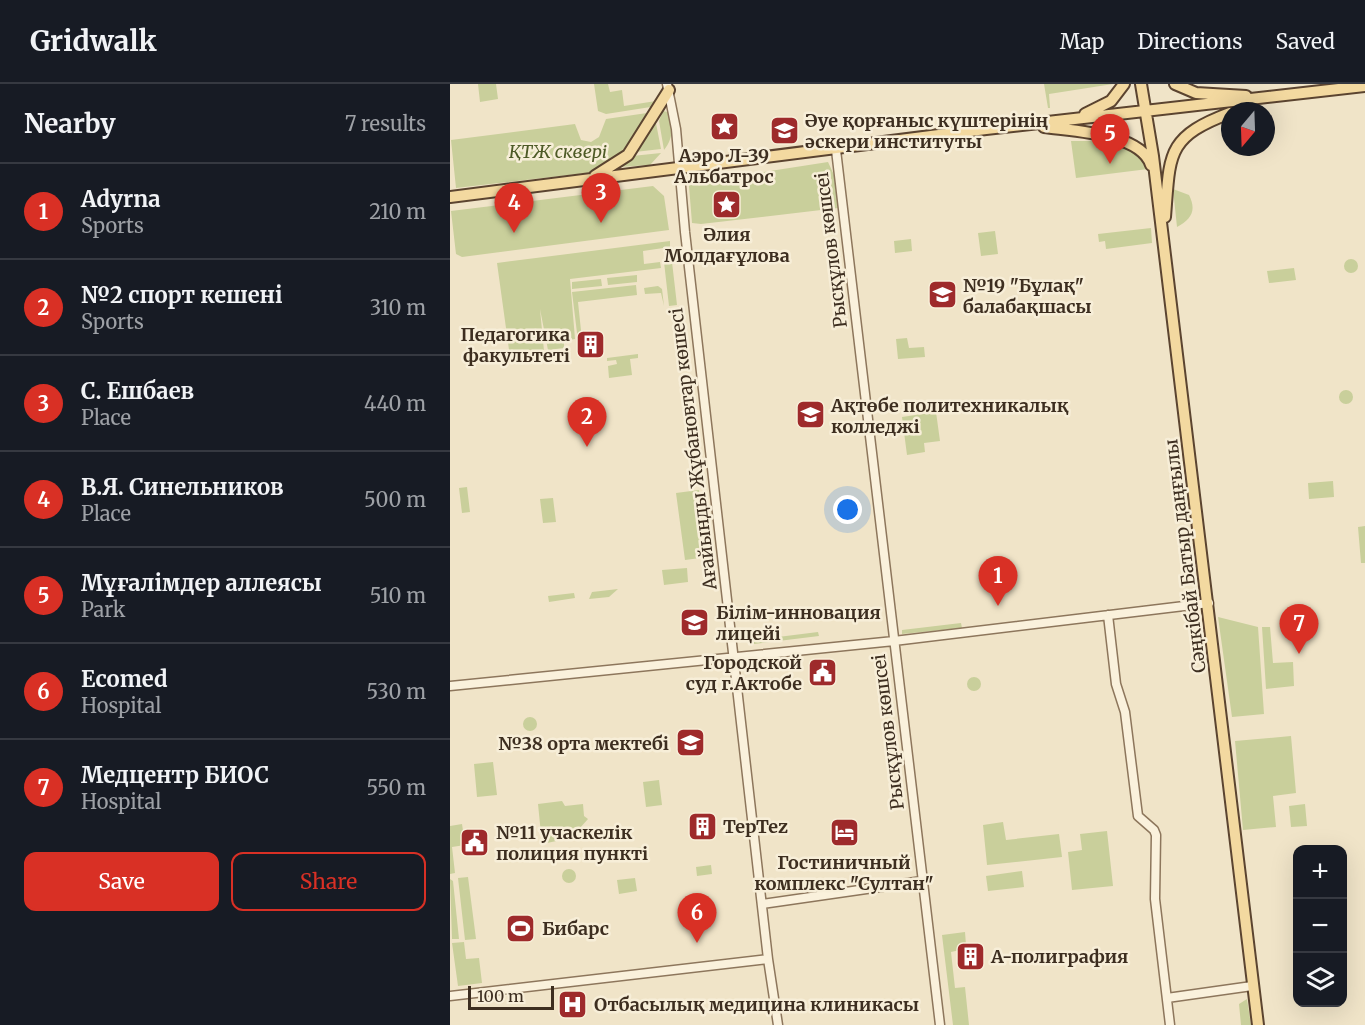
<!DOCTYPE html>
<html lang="en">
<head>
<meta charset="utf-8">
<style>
	:root { --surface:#171b24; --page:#20242c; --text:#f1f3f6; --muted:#9ea1a6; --line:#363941; --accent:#d93025 }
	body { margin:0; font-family:Merriweather,serif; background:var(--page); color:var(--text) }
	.controls { position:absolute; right:18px; bottom:18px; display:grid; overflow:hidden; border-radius:12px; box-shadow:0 6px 24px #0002 }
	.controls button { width:54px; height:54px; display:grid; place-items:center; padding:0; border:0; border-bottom:2px solid var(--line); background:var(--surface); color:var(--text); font:30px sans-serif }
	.compass { position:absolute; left:771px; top:18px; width:54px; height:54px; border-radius:50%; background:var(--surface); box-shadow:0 6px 24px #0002; rotate:199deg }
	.scale { position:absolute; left:18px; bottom:15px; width:86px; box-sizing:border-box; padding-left:6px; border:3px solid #3d2e20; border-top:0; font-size:16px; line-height:21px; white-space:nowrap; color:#3d2e20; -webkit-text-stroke:4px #f7eed8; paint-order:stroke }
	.you { position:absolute; left:398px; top:426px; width:21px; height:21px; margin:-15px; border:4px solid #fff; border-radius:50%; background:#1a73e8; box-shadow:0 0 0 9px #1a73e833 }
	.badge { display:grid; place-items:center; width:39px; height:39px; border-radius:50%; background:var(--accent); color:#fff; font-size:20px; font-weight:700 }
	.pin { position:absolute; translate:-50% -50px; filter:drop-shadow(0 2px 3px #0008) }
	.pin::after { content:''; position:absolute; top:32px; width:21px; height:18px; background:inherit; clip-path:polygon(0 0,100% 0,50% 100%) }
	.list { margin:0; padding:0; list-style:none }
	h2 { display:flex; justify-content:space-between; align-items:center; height:78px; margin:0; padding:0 24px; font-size:26px }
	h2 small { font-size:20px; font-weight:400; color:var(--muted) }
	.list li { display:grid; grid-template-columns:39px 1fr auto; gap:18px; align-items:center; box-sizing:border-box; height:96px; padding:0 24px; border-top:2px solid var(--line) }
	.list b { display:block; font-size:22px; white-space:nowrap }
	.list p { margin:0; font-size:20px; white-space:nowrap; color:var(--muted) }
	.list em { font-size:20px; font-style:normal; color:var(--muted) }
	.actions { display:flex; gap:12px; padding:18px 24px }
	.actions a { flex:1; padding:14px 0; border:2px solid var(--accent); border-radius:12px; text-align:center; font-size:21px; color:var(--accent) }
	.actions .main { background:var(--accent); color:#fff }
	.icon { flex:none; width:33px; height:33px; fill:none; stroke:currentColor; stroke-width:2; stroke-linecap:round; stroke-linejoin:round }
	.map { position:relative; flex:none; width:915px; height:941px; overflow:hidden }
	header { display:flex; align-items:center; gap:36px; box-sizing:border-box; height:84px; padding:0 30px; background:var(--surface); border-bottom:2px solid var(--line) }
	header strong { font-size:28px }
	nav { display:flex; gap:33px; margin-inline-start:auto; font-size:21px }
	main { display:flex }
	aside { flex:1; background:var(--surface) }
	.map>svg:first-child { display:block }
	.green { fill:#c9cf9b }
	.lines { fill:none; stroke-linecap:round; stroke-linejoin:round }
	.minor-casing { stroke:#8d765c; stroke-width:11 }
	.major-casing { stroke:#5b4430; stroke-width:14 }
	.minor { stroke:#faf1dc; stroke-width:8 }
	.major { stroke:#f3d9a0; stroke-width:10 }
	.labels { text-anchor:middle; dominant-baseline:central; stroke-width:5; stroke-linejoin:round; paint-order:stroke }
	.poi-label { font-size:18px; font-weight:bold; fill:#3d2e20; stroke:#f7eed8; text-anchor:start }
	.park-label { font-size:18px; font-style:italic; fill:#4d5a26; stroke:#f7eed8 }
	.street-label { font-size:18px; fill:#3d2e20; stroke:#f7eed8 }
</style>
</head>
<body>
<header>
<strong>Gridwalk</strong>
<nav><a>Map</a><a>Directions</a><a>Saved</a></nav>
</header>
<main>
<aside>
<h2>Nearby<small>7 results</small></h2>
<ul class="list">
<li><span class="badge">1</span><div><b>Adyrna</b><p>Sports</p></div><em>210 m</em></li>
<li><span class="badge">2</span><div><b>№2 спорт кешені</b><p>Sports</p></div><em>310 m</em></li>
<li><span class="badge">3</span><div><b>С. Ешбаев</b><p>Place</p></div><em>440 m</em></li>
<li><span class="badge">4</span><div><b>В.Я. Синельников</b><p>Place</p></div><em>500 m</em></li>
<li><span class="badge">5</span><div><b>Мұғалімдер аллеясы</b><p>Park</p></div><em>510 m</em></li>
<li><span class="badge">6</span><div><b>Ecomed</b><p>Hospital</p></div><em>530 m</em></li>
<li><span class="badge">7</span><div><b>Медцентр БИОС</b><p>Hospital</p></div><em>550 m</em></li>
</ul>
<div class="actions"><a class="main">Save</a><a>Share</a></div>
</aside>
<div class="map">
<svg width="915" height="941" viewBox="0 0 915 941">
	<rect width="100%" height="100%" fill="#f0e4c8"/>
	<path class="green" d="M28,0H46L48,15L30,18Z
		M144,0H158L160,8L172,6L174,22L206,17L207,22L156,30L148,27Z
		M594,0H663L599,10L600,24H598Z
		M213,27L218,28C224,41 223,55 214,66L209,37Z
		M197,29L176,66L145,88L6,104L1,56L125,40L131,56L141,58L149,53L156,35Z
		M205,34L211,65L185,68Z
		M621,57C649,57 686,54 698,85L626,94Z
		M211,69L200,81L169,83L182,72Z
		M378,78L384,91L388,124L251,140L242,139L239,102L243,97L300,94L301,90Z
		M203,102L214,112L219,146L12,173L6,170L1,127Z
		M723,105L739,111C747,127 741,135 727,143Z
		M701,144L702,159L656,165L655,157L649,158L648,150Z
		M545,147L548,170L531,172L528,149Z
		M461,155L462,167L445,169L444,157Z
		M220,157V163L193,167L194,180L210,178L211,184L120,195L125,255L114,257V264L98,266L90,225L94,267L60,273L47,179Z
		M894 182a7 7 0 1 1 14 0a7 7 0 1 1-14 0Z
		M214,178H222L227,221L219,222Z
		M844,184L846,196L819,199L817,187Z
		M187,191V198L158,201L157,194Z
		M151,195L152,202L122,205V198Z
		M186,201L187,211L128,218L132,256L128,257L122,208Z
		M208,202L212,205L214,222L211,209L195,210L194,204Z
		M457,254L459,264L474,263L475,273L448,275L446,255Z
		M188,270V274L180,275L182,291L159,294L158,282L167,280L166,276L157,277V274Z
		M889 313a7 7 0 1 1 14 0a7 7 0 1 1-14 0Z
		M486,328L490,357L474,359L475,368L457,371L452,333Z
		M883,397L884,413L859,415L858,399Z
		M17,403L20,428L12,429L9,404Z
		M249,406L258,473L235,476L226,409Z
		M103,414L106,438L93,439L90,415Z
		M915,442V479H911L908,443Z
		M237,484L238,498L214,501L212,486Z
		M168,505L159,513L139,515L142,508Z
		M124,509L125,514L99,518L98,512Z
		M768,533L808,543L814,630L782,633Z
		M511,539L512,544L452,550V546Z
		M812,543H820L823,579L843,578L844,602L816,605Z
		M368,548L369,552L304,560L303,556Z
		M517 600a7 7 0 1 1 14 0a7 7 0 1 1-14 0Z
		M73 640a7 7 0 1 1 14 0a7 7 0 1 1-14 0Z
		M841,652L846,709L823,712L826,743L793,746L785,657Z
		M43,678L47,711L27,713L24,680Z
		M209,696L212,721L196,723L193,698Z
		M112,717L115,722L133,720L134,732L138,735L121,754L92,760L88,720Z
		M855,720L857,742L841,743L839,722Z
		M553,738L556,756L609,750L612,773L537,781L533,741Z
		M12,740L15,761L2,763L5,789L0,790V742Z
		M657,747L663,802L622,806L618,768L632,766L630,750Z
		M194,763V769L169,772L168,766Z
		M261,781L262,790L247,792L246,783Z
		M112 792a7 7 0 1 1 14 0a7 7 0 1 1-14 0Z
		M572,787L574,803L538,807L536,792Z
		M18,793L26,855L15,856L8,794Z
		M185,794L187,807L169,810L167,796Z
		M0,795L3,797L9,855H2Z
		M250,816L252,832L242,834L240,818Z
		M515,848L516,861L510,862V866L501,868L505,904L515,903L519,941H503L492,851Z
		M14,858L16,875L29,874L32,899L8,902L2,859Z
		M797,915L801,941H791L789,920Z"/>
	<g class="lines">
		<defs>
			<path id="minor" d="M217,0L226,45L235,148L318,875L328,941
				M386,66L490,941
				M658,531L666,600L675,628L688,732L704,746L706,751L705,815L720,941
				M0,602L444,557L759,519
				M312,820L472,797
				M0,912L318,875
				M717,914L802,902"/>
			<path id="major" d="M691,0L703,72L808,941
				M725,0L746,9L796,12
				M635,30L661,17L674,0
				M594,43C622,47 691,49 701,81
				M145,92L178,71L219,6
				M0,113L536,45L915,2
				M715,133C720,70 716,53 780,29"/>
		</defs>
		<use href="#minor" class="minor-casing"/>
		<use href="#major" class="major-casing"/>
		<use href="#minor" class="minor"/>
		<use href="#major" class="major"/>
	</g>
	<defs>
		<symbol id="sight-square" viewBox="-11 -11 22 22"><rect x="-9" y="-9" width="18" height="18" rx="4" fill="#9e2a2b" stroke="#f7eed8"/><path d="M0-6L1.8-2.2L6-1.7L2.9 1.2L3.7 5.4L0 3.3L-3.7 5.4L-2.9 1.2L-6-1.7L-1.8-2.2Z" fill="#fff"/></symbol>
		<symbol id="university-square" viewBox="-11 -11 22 22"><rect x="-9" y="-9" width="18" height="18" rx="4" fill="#9e2a2b" stroke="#f7eed8"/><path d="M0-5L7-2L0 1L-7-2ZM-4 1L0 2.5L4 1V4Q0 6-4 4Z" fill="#fff"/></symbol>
		<symbol id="school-square" viewBox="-11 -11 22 22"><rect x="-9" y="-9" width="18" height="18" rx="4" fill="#9e2a2b" stroke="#f7eed8"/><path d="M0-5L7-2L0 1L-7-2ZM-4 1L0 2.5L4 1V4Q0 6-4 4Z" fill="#fff"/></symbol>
		<symbol id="building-square" viewBox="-11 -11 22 22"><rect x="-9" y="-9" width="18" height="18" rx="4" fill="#9e2a2b" stroke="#f7eed8"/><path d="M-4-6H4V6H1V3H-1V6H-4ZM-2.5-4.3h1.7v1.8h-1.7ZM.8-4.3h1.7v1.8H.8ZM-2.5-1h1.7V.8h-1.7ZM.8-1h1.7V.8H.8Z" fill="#fff"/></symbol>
		<symbol id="civic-square" viewBox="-11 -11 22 22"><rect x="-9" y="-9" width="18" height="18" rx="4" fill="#9e2a2b" stroke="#f7eed8"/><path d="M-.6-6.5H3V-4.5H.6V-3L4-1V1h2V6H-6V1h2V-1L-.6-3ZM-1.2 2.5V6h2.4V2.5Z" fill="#fff"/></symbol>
		<symbol id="hotel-square" viewBox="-11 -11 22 22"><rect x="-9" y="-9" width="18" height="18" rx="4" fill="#9e2a2b" stroke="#f7eed8"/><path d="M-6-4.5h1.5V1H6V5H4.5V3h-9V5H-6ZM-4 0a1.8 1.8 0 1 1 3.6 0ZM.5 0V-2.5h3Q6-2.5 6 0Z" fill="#fff"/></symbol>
		<symbol id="stadium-square" viewBox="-11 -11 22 22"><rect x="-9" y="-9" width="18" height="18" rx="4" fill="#9e2a2b" stroke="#f7eed8"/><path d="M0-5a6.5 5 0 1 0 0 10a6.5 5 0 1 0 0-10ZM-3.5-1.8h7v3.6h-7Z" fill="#fff"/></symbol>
		<symbol id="hospital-square" viewBox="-11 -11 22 22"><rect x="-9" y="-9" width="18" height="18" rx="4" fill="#9e2a2b" stroke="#f7eed8"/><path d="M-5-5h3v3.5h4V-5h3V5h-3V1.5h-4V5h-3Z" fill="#fff"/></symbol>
	</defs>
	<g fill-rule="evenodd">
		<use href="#sight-square" x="258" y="26" width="33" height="33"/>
		<use href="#university-square" x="318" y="30" width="33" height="33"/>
		<use href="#sight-square" x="260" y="104" width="33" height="33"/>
		<use href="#school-square" x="476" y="194" width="33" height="33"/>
		<use href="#building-square" x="124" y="244" width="33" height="33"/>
		<use href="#university-square" x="344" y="314" width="33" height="33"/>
		<use href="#school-square" x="228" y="522" width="33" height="33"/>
		<use href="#civic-square" x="356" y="572" width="33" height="33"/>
		<use href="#school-square" x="224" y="642" width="33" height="33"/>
		<use href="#building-square" x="236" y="726" width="33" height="33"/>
		<use href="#hotel-square" x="378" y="732" width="33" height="33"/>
		<use href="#civic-square" x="8" y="742" width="33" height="33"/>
		<use href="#stadium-square" x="54" y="828" width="33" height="33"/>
		<use href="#building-square" x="504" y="856" width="33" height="33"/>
		<use href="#hospital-square" x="106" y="904" width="33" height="33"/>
	</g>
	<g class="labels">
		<g class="poi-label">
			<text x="355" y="36">Әуе қорғаныс күштерінің<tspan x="355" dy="21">әскери институты</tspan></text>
			<text x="274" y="71" text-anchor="middle">Аэро Л-39<tspan x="274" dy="21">Альбатрос</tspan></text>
			<text x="277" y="150" text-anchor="middle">Әлия<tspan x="277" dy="21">Молдағұлова</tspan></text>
			<text x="513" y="201">№19 "Бұлақ"<tspan x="513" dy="21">балабақшасы</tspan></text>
			<text x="120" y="250" text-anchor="end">Педагогика<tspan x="120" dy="21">факультеті</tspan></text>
			<text x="381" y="321">Ақтөбе политехникалық<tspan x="381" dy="21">колледжі</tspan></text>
			<text x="266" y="528">Білім-инновация<tspan x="266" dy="21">лицейі</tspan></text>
			<text x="352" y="578" text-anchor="end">Городской<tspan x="352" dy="21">суд г.Актобе</tspan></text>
			<text x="219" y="659" text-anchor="end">№38 орта мектебі</text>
			<text x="273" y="742">TepTez</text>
			<text x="46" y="748">№11 учаскелік<tspan x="46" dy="21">полиция пункті</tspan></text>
			<text x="394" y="778" text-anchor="middle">Гостиничный<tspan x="394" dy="21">комплекс "Султан"</tspan></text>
			<text x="92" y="844">Бибарс</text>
			<text x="541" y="872">А-полиграфия</text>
			<text x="144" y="920">Отбасылық медицина клиникасы</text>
		</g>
		<g class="park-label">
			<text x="108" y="67">ҚТЖ сквері</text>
		</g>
		<g class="street-label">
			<text transform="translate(381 166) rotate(-97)">Рысқұлов көшсеі</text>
			<text transform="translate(243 365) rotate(-97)">Ағайынды Жұбановтар көшесі</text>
			<text transform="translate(735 472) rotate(-97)">Сәңкібай Батыр даңғылы</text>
			<text transform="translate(438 648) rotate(-97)">Рысқұлов көшсеі</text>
		</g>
	</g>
</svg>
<div class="controls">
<button>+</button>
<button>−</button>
<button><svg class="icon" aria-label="layers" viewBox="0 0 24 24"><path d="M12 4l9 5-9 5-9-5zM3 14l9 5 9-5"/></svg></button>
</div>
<svg class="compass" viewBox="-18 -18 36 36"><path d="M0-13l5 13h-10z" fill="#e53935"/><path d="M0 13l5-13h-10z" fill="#9ea1a6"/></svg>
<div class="scale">100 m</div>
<div class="you"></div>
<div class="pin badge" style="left:548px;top:522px">1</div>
<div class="pin badge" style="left:137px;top:363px">2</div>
<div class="pin badge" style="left:151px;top:139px">3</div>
<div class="pin badge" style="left:64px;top:149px">4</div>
<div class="pin badge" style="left:660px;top:80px">5</div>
<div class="pin badge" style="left:247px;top:859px">6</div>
<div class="pin badge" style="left:849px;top:570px">7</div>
</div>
</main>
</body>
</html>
